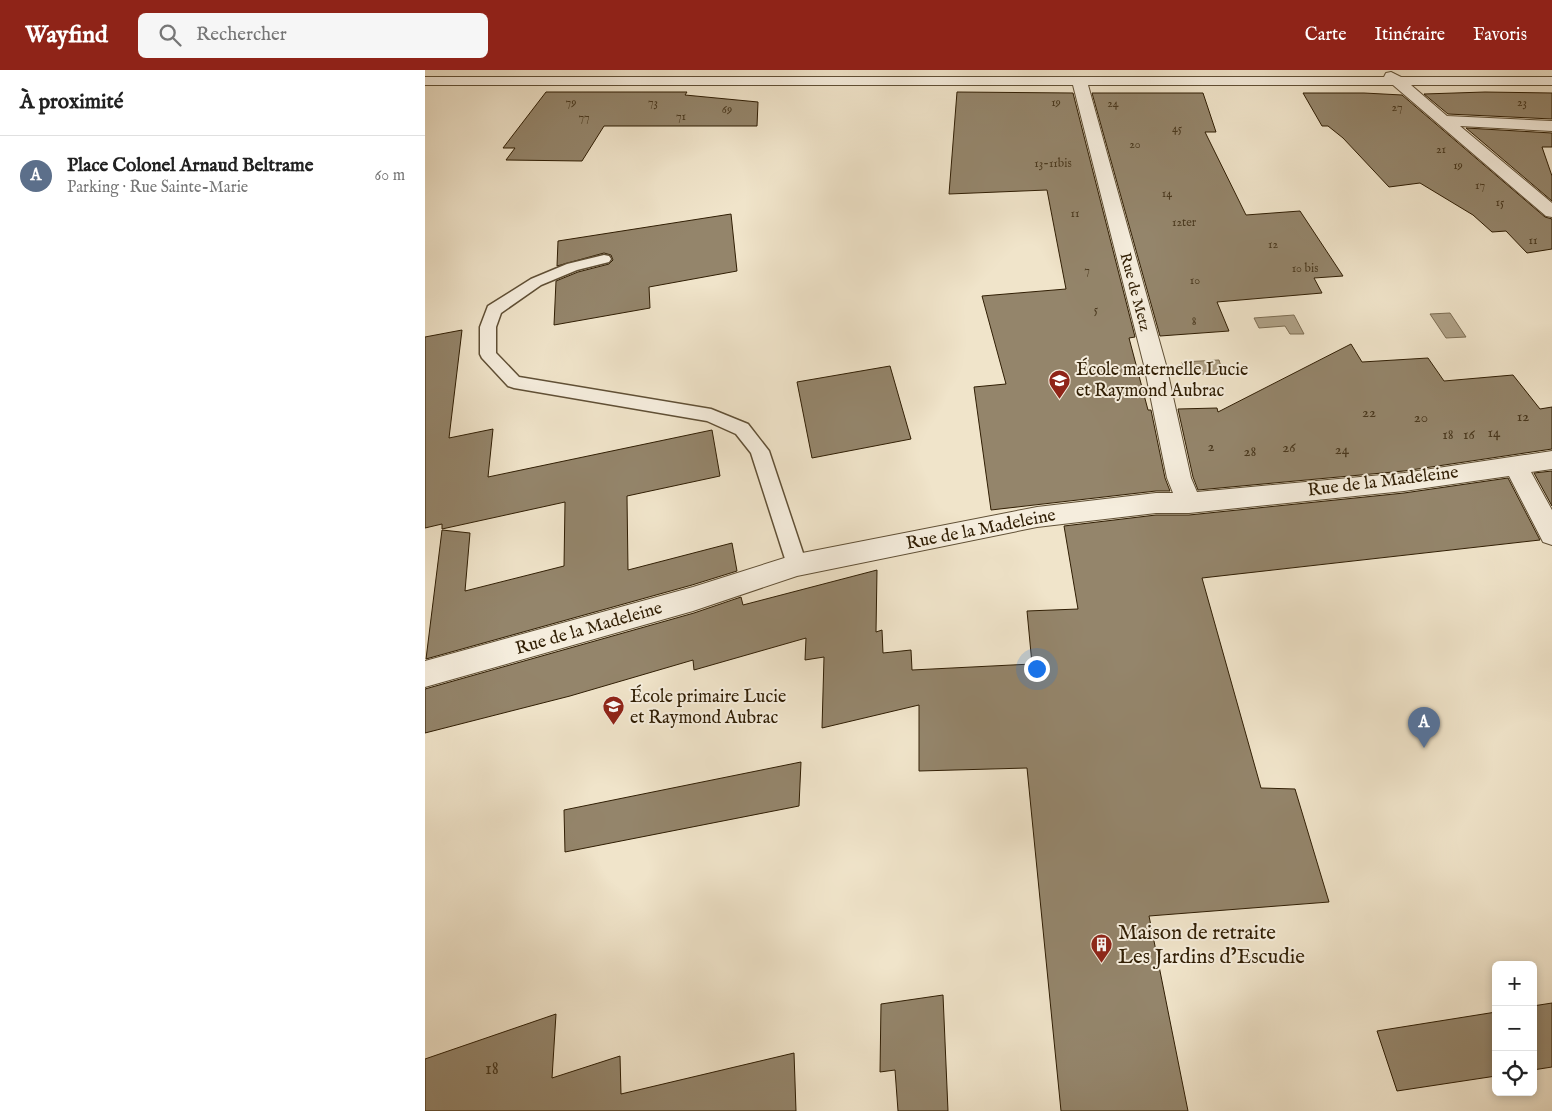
<!DOCTYPE html>
<html lang="fr">
<head>
<meta charset="utf-8">
<style>
	:root { --surface:#fff; --page:#f6f6f6; --text:#222; --muted:#767676; --line:#e0e0e0; --accent:#8f2418 }
	body { margin:0; font-family:"IM FELL English",serif; background:var(--page); color:var(--text) }
	.controls { position:absolute; right:15px; bottom:15px; display:grid; overflow:hidden; border-radius:8px; box-shadow:0 2px 8px #0003 }
	.controls button { width:45px; height:45px; display:grid; place-items:center; padding:0; border:0; border-bottom:1px solid var(--line); background:var(--surface); color:var(--text); font:25px sans-serif }
	.you { position:absolute; left:611px; top:598px; width:18px; height:18px; margin:-12px; border:4px solid #fff; border-radius:50%; background:#1a73e8; box-shadow:0 0 0 8px #1a73e833 }
	.badge { display:grid; place-items:center; width:32px; height:32px; border-radius:50%; background:var(--accent); color:#fff; font-size:16px; font-weight:700 }
	.pin { position:absolute; translate:-50% -41px; filter:drop-shadow(0 1px 2px #0008) }
	.pin::after { content:''; position:absolute; top:26px; width:18px; height:15px; background:inherit; clip-path:polygon(0 0,100% 0,50% 100%) }
	.list { margin:0; padding:0; list-style:none }
	h2 { display:flex; justify-content:space-between; align-items:center; height:65px; margin:0; padding:0 20px; font-size:21px }
	h2 small { font-size:16px; font-weight:400; color:var(--muted) }
	.list li { display:grid; grid-template-columns:32px 1fr auto; gap:15px; align-items:center; box-sizing:border-box; height:80px; padding:0 20px; border-top:1px solid var(--line) }
	.list b { display:block; font-size:19px; white-space:nowrap }
	.list p { margin:0; font-size:16px; white-space:nowrap; color:var(--muted) }
	.list em { font-size:16px; font-style:normal; color:var(--muted) }
	.icon { flex:none; width:28px; height:28px; fill:none; stroke:currentColor; stroke-width:2; stroke-linecap:round; stroke-linejoin:round }
	.map { position:relative; flex:none; width:1127px; height:1041px; overflow:hidden }
	header { display:flex; align-items:center; gap:30px; box-sizing:border-box; height:70px; padding:0 25px; background:var(--accent); color:#fff }
	header strong { font-size:24px }
	nav { display:flex; gap:28px; margin-inline-start:auto; font-size:18px }
	.search { width:350px; height:45px; background:var(--page); display:flex; align-items:center; gap:12px; box-sizing:border-box; padding:0 18px; border-radius:8px; color:var(--muted); font-size:19px }
	main { display:flex }
	aside { flex:1; background:var(--surface) }
	.map>svg:first-child { display:block }
	.water { fill:#afa187; stroke:#7c6d53 }
	.building { fill:#94856b; stroke:#301e04 }
	.lines { fill:none; stroke-linecap:round; stroke-linejoin:round }
	.lane-casing { stroke:#605036; stroke-width:3 }
	.street-casing { stroke:#605036; stroke-width:2 }
	.lane { fill:#f5eddd; fill-rule:evenodd }
	.street { fill:#f5eddd; fill-rule:evenodd }
	.labels { text-anchor:middle; dominant-baseline:central; stroke-width:4; stroke-linejoin:round; paint-order:stroke }
	.far-number-label { font-size:12px; fill:#49381e }
	.far-street-label { font-size:15px; fill:#301e04; stroke:#f5eddd }
	.number-label { font-size:15px; fill:#49381e }
	.poi-label { font-size:18px; fill:#301e04; stroke:#f5eddd; text-anchor:start }
	.street-label { font-size:18px; fill:#301e04; stroke:#f5eddd }
	.near-number-label { font-size:18px; fill:#49381e }
	.near-poi-label { font-size:21px; fill:#301e04; stroke:#f5eddd; text-anchor:start }
</style>
</head>
<body>
<header>
<strong>Wayfind</strong>
<div class="search"><svg class="icon" aria-label="search" viewBox="0 0 24 24"><circle cx="10" cy="10" r="6"/><path d="M15 15l6 6"/></svg>Rechercher</div>
<nav><a>Carte</a><a>Itinéraire</a><a>Favoris</a></nav>
</header>
<main>
<aside>
<h2>À proximité<small></small></h2>
<ul class="list">
<li><span class="badge" style="background:#5c6f8a">A</span><div><b>Place Colonel Arnaud Beltrame</b><p>Parking · Rue Sainte-Marie</p></div><em>60 m</em></li>
</ul>
</aside>
<div class="map">
<svg width="1127" height="1041" viewBox="0 0 1127 1041">
	<rect width="100%" height="100%" fill="#f0e4ca"/>
	<filter id="stains"><feTurbulence type="fractalNoise" baseFrequency=".004" numOctaves="4"/><feColorMatrix values="0 0 0 0 .2 0 0 0 0 .09 0 0 0 0 .02 0 0 0 .5 -.17"/></filter>
	<radialGradient id="worn" r=".72"><stop offset=".6" stop-color="#630" stop-opacity="0"/><stop offset="1" stop-color="#630" stop-opacity=".3"/></radialGradient>
	<path class="water" d="M1025,243L1041,267L1021,268L1005,244Z
		M869,245L879,264H865L860,256L834,258L829,248Z
		M794,290L798,303L761,305L757,292Z"/>
	<path class="building" d="M121,22H262L260,25L333,32L332,56H179L157,91L81,90L90,78H78Z
		M532,22L648,23L710,267L704,268L723,340H726L740,408L745,421H731L566,440L549,317L581,314L557,226L641,219L622,120L524,124Z
		M1060,22L1127,23V49L1023,44L999,24Z
		M667,23H778L791,62H780L821,145L875,141L918,206L889,208L897,223L792,232L804,261L735,266Z
		M878,23H939L977,25L1120,147L1127,149V179L1102,183L1081,161L1067,162L1048,145L995,113L964,117L918,68L903,56H897Z
		M1041,58L1127,63V77H1117L1127,106V131Z
		M306,144L312,201L224,217L225,238L129,255L131,211L153,202L184,194L188,190L186,185L179,183L132,196L133,171Z
		M37,260L24,368L68,359L63,407L287,360L295,406L202,426L203,500L307,473L312,501L267,515L1,589L17,460L45,463L40,521L139,496L140,432L17,459V454L0,458V267Z
		M926,274L937,292L1003,288L1019,311L1088,305L1115,339L1127,337V379L979,401L773,420L768,407L753,339L792,338L793,342Z
		M465,296L486,369L387,388L372,312Z
		M1127,401V436L1109,403Z
		M1083,408L1115,470L777,508L836,718L870,719L904,832L724,846L763,1041H636L602,698L494,701V635L397,658L399,587L380,590L381,568L269,600L268,590L145,626L0,663V619L269,543L316,527L318,535L452,500L451,562L457,560L458,583L486,580L487,600L607,594L602,541L653,539L639,456L731,445H764L979,423Z
		M376,692L374,736L140,782L139,740Z
		M518,925L523,1041H473L470,1000L455,1002L456,934Z
		M1127,933V997L1108,1000V936Z
		M1071,942V1006L972,1021L952,961Z
		M131,944L127,1008L195,986L196,1024L369,983L371,1041H0V989Z"/>
	<g class="lines">
		<defs>
			<path id="lane" d="M179,185L184,186L186,189L184,192L152,200L116,215L76,243L71,257V283L94,307L286,339L323,354L344,381L382,495L379,501L372,504L365,501L362,495L326,383L311,364L282,351L89,318L83,316L57,288L55,284V257L63,236L106,209L142,194Z"/>
			<path id="street" d="M966,2L976,7H1127V15H986L1022,46L1127,51V61L1035,56L1127,133V147L1121,146L968,15H663L741,295L766,408L772,422L979,403L1127,381V399L1106,402L1127,440V475L1118,472L1084,406L979,421L764,443H731L612,457L372,506L268,541L0,617V591L268,517L372,484L612,437L731,423H748L742,408L719,295L648,15H0V7H959L961,3Z"/>
		</defs>
		<use href="#lane" class="lane-casing"/>
		<use href="#street" class="street-casing"/>
		<use href="#lane" class="lane"/>
		<use href="#street" class="street"/>
	</g>
	<defs>
		<symbol id="school-pin" viewBox="-11 -11 22 30"><path d="M0 17L-7.5 6A9.5 9.5 0 1 1 7.5 6Z" fill="#8f2418" stroke="#f5eddd"/><path d="M0-5L7-2L0 1L-7-2ZM-4 1L0 2.5L4 1V4Q0 6-4 4Z" fill="#fff"/></symbol>
		<symbol id="building-pin" viewBox="-11 -11 22 30"><path d="M0 17L-7.5 6A9.5 9.5 0 1 1 7.5 6Z" fill="#8f2418" stroke="#f5eddd"/><path d="M-4-6H4V6H1V3H-1V6H-4ZM-2.5-4.3h1.7v1.8h-1.7ZM.8-4.3h1.7v1.8H.8ZM-2.5-1h1.7V.8h-1.7ZM.8-1h1.7V.8H.8Z" fill="#fff"/></symbol>
	</defs>
	<g fill-rule="evenodd">
		<use href="#school-pin" x="622" y="298" width="25" height="34"/>
		<use href="#school-pin" x="176" y="624" width="25" height="34"/>
		<use href="#building-pin" x="664" y="862" width="25" height="34"/>
	</g>
	<g class="labels">
		<g class="far-number-label">
			<text x="146" y="32">79</text>
			<text x="228" y="32">73</text>
			<text x="631" y="32">19</text>
			<text x="1097" y="32">23</text>
			<text x="688" y="33">24</text>
			<text x="972" y="37">27</text>
			<text x="302" y="39">69</text>
			<text x="256" y="46">71</text>
			<text x="159" y="47">77</text>
			<text x="752" y="58">45</text>
			<text x="710" y="74">20</text>
			<text x="1016" y="79">21</text>
			<text x="628" y="93">13-11bis</text>
			<text x="1033" y="95">19</text>
			<text x="1055" y="115">17</text>
			<text x="742" y="123">14</text>
			<text x="1075" y="132">15</text>
			<text x="650" y="143">11</text>
			<text x="759" y="152">12ter</text>
			<text x="1108" y="170">11</text>
			<text x="848" y="174">12</text>
			<text x="880" y="198">10 bis</text>
			<text x="662" y="200">7</text>
			<text x="770" y="210">10</text>
			<text x="671" y="239">5</text>
			<text x="769" y="251">8</text>
		</g>
		<g class="far-street-label">
			<text transform="translate(710 222) rotate(75)">Rue de Metz</text>
		</g>
		<g class="number-label">
			<text x="944" y="342">22</text>
			<text x="1098" y="346">12</text>
			<text x="996" y="347">20</text>
			<text x="1069" y="362">14</text>
			<text x="1023" y="364">18</text>
			<text x="1044" y="364">16</text>
			<text x="786" y="376">2</text>
			<text x="864" y="377">26</text>
			<text x="917" y="379">24</text>
			<text x="825" y="381">28</text>
		</g>
		<g class="poi-label">
			<text x="651" y="300">École maternelle Lucie<tspan x="651" dy="21">et Raymond Aubrac</tspan></text>
			<text x="205" y="627">École primaire Lucie<tspan x="205" dy="21">et Raymond Aubrac</tspan></text>
		</g>
		<g class="street-label">
			<text transform="translate(958 412) rotate(-7)">Rue de la Madeleine</text>
			<text transform="translate(556 460) rotate(-11)">Rue de la Madeleine</text>
			<text transform="translate(164 559) rotate(-16)">Rue de la Madeleine</text>
		</g>
		<g class="near-number-label">
			<text x="67" y="999">18</text>
		</g>
		<g class="near-poi-label">
			<text x="693" y="863">Maison de retraite<tspan x="693" dy="24">Les Jardins d’Escudie</tspan></text>
		</g>
	</g>
	<rect width="100%" height="100%" filter="url(#stains)"/>
	<rect width="100%" height="100%" fill="url(#worn)"/>
</svg>
<div class="controls">
<button>+</button>
<button>−</button>
<button><svg class="icon" aria-label="locate" viewBox="0 0 24 24"><circle cx="12" cy="12" r="6"/><path d="M12 2v4M12 18v4M2 12h4M18 12h4"/></svg></button>
</div>
<div class="you"></div>
<div class="pin badge" style="left:999px;top:678px;background:#5c6f8a">A</div>
</div>
</main>
</body>
</html>
